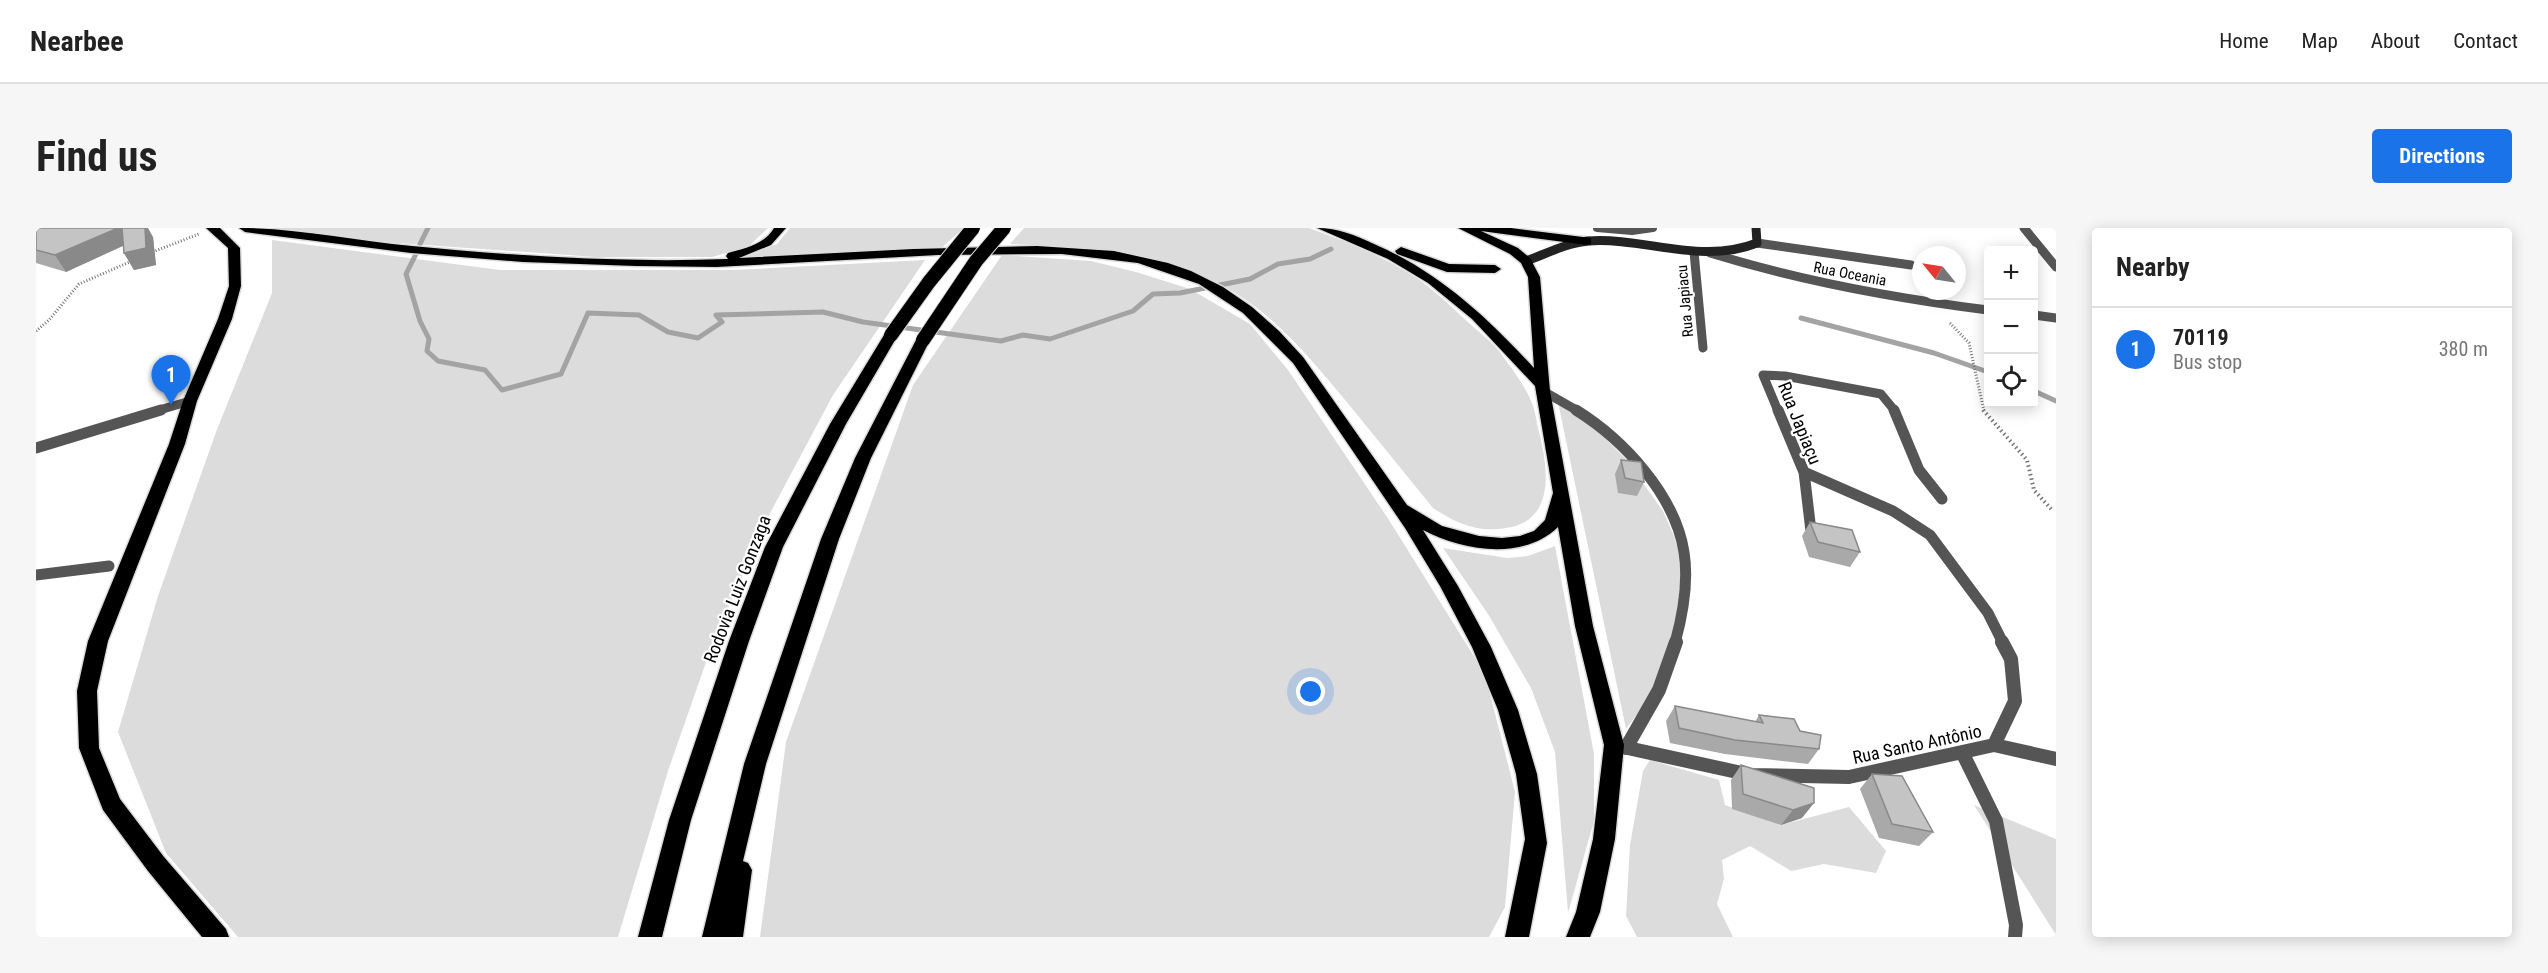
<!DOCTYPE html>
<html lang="en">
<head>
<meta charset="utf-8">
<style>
	:root { --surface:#fff; --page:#f6f6f6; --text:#222; --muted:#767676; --line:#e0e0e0; --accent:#1a73e8 }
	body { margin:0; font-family:"Roboto Condensed",sans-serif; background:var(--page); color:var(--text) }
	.controls { position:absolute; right:18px; top:18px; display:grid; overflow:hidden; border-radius:6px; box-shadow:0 3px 15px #0003 }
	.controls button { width:54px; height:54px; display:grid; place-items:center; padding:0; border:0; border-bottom:2px solid var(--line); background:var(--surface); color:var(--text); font:30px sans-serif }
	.compass { position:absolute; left:1876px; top:18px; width:54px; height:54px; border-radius:50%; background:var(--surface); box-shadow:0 3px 15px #0003; rotate:300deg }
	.you { position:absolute; left:1275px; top:464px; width:21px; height:21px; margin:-15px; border:4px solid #fff; border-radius:50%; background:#1a73e8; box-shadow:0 0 0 9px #1a73e833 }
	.badge { display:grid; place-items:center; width:39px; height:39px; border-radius:50%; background:var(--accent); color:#fff; font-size:20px; font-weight:700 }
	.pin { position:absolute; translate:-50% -50px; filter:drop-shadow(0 2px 3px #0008) }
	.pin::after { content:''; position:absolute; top:32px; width:21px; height:18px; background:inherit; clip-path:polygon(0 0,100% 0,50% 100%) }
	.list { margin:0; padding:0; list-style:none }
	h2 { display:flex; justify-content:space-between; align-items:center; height:78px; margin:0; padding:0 24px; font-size:26px }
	h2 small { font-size:20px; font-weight:400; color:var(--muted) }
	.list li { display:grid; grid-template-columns:39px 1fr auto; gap:18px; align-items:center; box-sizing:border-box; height:84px; padding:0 24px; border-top:2px solid var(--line) }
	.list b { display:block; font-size:22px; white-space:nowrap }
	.list p { margin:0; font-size:20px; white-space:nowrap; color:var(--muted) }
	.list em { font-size:20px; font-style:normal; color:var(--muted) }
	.icon { flex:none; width:33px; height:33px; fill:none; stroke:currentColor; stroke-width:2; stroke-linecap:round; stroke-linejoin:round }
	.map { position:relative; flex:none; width:2020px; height:709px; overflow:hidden; border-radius:6px }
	header { display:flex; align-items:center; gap:36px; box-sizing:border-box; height:84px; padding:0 30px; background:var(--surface); border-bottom:2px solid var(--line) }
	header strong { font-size:28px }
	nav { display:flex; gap:33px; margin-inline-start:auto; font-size:21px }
	.intro { display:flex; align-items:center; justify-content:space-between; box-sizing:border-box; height:144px; padding:0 36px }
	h1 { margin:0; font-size:42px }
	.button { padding:15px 27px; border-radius:6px; background:var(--accent); color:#fff; font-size:21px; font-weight:700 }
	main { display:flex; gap:36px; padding:0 36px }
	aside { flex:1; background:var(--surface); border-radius:6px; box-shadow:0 3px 15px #0003 }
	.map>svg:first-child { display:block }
	.green { fill:#dcdcdc }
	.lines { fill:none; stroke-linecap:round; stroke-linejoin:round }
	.stream { stroke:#a3a3a3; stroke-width:5 }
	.highway-casing { stroke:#dbdbdb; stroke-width:3 }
	.path-far1 { stroke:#777; stroke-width:3; stroke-dasharray:1 2; stroke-linecap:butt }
	.path { stroke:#777; stroke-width:4; stroke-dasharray:1.5 3; stroke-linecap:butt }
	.lane { stroke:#555; stroke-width:8 }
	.street-far2 { stroke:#555; stroke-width:9 }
	.street-far1 { stroke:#555; stroke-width:11 }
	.street { stroke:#555; stroke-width:14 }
	.secondary { stroke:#222; stroke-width:9 }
	.highway { fill:#000; fill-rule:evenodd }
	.highway-bridge-casing { stroke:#dbdbdb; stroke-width:16; stroke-linecap:butt }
	.highway-bridge { stroke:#000; stroke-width:14 }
	.wall { fill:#a9a9a9 }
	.shaded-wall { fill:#898989 }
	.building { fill:#c4c4c4; stroke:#898989; stroke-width:1.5 }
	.labels { text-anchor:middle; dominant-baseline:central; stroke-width:4.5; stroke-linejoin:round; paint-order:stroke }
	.far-street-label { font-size:15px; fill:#000; stroke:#fff }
	.street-label { font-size:18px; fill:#000; stroke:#fff }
</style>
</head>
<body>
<header>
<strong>Nearbee</strong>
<nav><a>Home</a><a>Map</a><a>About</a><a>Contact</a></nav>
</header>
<div class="intro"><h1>Find us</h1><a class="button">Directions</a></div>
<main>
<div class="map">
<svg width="2020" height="709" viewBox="0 0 2020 709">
	<rect width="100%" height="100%" fill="#fff"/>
	<path class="green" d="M232,0H732L712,19L676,29H560L304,11Z
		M754,0H928L904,21L704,31L741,16Z
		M988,0H1273C1306,12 1339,25 1369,43C1393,56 1413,77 1433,95C1443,104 1455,113 1463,123C1474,138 1488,156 1495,173C1499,181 1500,191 1502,200C1512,237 1521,293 1470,300C1441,305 1420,295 1397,280C1371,248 1345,216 1319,184C1278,135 1235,79 1175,52C1116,25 1038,19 974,16Z
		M236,12L464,42H699L889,32L797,167L732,289L676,417L632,543L582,709H202L130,625L82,504L122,368L180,204L236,65Z
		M966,27L1055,33L1100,44L1154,61L1214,96L1252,142L1353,292L1449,446L1479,564L1469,679L1453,709H724L750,514L877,157Z
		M1522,174L1552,193L1590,231L1627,283L1638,308L1649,345L1647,378L1627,452L1590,501Z
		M1519,318L1558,526V593L1532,685L1519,524L1495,460L1452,386L1407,320L1471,330L1492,328Z
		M1614,532L1683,552L1689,577L1745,597L1813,579L1850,623L1840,645L1788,636L1755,643L1714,618L1686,632L1688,651L1681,676L1697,709H1601L1590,688L1594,617L1607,543Z
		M1938,577L2020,611V707Z"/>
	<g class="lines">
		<path class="stream" d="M384,16L392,0
			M380,26L370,46L384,93L393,111L391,123L402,133L449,142L466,162L525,146L552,85L603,87L632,104L662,110L686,94L680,87L787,84L827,94L965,113L987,107L1014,111L1097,83L1117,66L1144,65L1214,51L1242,36L1274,31L1295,21
			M1765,90L1898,125L1952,144
			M1998,163L2020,173"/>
		<defs>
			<path id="highway" d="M170,0H184L204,20L205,58L196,91L161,173L149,216L72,413L61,463L63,520L84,571L128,629L190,701L193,709H166L112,643L67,582L43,520L41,463L52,413L133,216L147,173L182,91L193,58L192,20Z
				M203,0C261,0 319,13 376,18C480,28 587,35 692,31L690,28L692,25C708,21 729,16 738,0H750L735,17L703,30L877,21L1001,18L1078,23L1132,35L1155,43L1187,59L1216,79L1243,103L1267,129L1371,277L1406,298L1443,308L1466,310L1484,308L1498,303L1509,292L1517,265L1499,158L1436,91L1392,55L1352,31L1281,0C1302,0 1319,7 1338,16C1403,44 1451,89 1498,140L1492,49L1485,35L1474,26L1422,0H1475L1555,10V16L1551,17L1445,3L1482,20L1494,30L1504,49L1514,163L1557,398L1588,517L1579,611L1564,684L1554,709H1530L1540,684L1557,611L1568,517L1539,398L1522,299C1487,333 1427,323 1387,302L1422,358L1455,419L1482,482L1501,546L1511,615L1493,709H1469L1489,611L1480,546L1462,482L1436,419L1404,358L1369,300L1257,135L1207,85L1163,56L1102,35L1026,26L902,27L680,39L600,38L487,34L375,25L209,4Z
				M1365,19L1413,36L1459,37L1465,41L1459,45L1411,44L1361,26L1359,23Z
				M855,103L862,107L810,196L747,319L713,413L655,592L626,709H602L633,592L693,413L729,319L794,196L848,107Z
				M887,108L894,112L835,230L803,311L730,536L707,633L712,635L716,642L707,709H666L708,536L785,311L819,230L880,112Z"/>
		</defs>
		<use href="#highway" class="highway-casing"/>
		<path class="path-far1" d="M114,25L163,6
			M1914,95L1933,115L1948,183
			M0,103L13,92L43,56L96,33"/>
		<path class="path" d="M1947,182L1991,232L1998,262L2016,282"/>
		<path class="lane" d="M1561,0L1596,3L1617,0"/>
		<path class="street-far2" d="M1988,0L2020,39
			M1721,15L1875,37
			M1658,24L1667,120
			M1674,25C1765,53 1857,70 1952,82
			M1998,87L2020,90
			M1507,163L1542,183
			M120,183L154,173
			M1742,183L1727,147L1749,148L1845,166L1859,183"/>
		<path class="street-far1" d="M1540,182C1588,212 1639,267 1648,324C1653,355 1647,386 1639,415
			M1742,182L1768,244L1775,303
			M1858,182L1883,242L1906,271
			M0,220L125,182
			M1768,244L1857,283L1894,307L1952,385L1967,415
			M0,347L73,338"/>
		<path class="street" d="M1578,517L1715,547L1813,549L1958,517L1979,473L1975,431L1966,414
			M1958,517L2020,531
			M1590,520L1623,462L1640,414
			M1926,524L1960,593L1980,697L1979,709"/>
		<path class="secondary" d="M1490,33C1510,26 1530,15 1552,13C1609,9 1665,37 1721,15L1720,0"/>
		<use href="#highway" class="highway"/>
		<defs>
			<path id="highway-bridge" d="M855,107L893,54L937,0
				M887,112L940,33L968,0"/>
		</defs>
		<use href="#highway-bridge" class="highway-bridge-casing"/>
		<use href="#highway-bridge" class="highway-bridge"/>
	</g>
	<path class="wall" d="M0,0L117,9L120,37L98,42L88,25L87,18L30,44L0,35Z
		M1585,232L1608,254L1601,268L1582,265L1579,246Z
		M1774,294L1824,324L1814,339L1773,329L1766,308Z
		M1639,478L1719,494L1723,487L1764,503L1783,521L1772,536L1689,526L1634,515L1630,493Z
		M1705,537L1766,590L1745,597L1696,581L1695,552Z
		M1836,546L1897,604L1883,618L1843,610L1824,561Z"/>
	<path class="shaded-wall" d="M82,0H87L95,14L30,44L19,27Z
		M109,0H112L117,9L120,37L98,42L88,25Z
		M1778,575L1766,590L1745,597L1757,582Z"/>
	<path class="building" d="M0,0H82L19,27L0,22Z
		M86,0H109L110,20L88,25Z
		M1585,232L1605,234L1608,254L1589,250Z
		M1774,294L1816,302L1824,324L1782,314Z
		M1639,478L1727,495L1723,487L1758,491L1764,503L1785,507L1783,521L1699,512L1643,500Z
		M1705,537L1778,560V575L1757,582L1707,566Z
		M1836,546L1866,548L1897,604L1856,596Z"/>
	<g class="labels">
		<g class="far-street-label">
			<text transform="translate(1814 46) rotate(11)">Rua Oceania</text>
			<text transform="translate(1649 73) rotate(-95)">Rua Japiacu</text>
		</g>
		<g class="street-label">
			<text transform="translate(1764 195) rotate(68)">Rua Japiaçu</text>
			<text transform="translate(701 361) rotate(-69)">Rodovia Luiz Gonzaga</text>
			<text transform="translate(1881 516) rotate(-12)">Rua Santo Antônio</text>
		</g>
	</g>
</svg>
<div class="controls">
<button>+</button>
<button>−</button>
<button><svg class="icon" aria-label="locate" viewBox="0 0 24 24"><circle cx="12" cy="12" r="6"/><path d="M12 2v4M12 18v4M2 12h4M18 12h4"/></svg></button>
</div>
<svg class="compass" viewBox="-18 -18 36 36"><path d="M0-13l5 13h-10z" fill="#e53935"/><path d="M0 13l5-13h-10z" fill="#767676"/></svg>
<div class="you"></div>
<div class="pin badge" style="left:135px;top:177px">1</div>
</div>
<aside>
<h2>Nearby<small></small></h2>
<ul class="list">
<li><span class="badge">1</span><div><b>70119</b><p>Bus stop</p></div><em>380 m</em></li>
</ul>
</aside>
</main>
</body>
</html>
